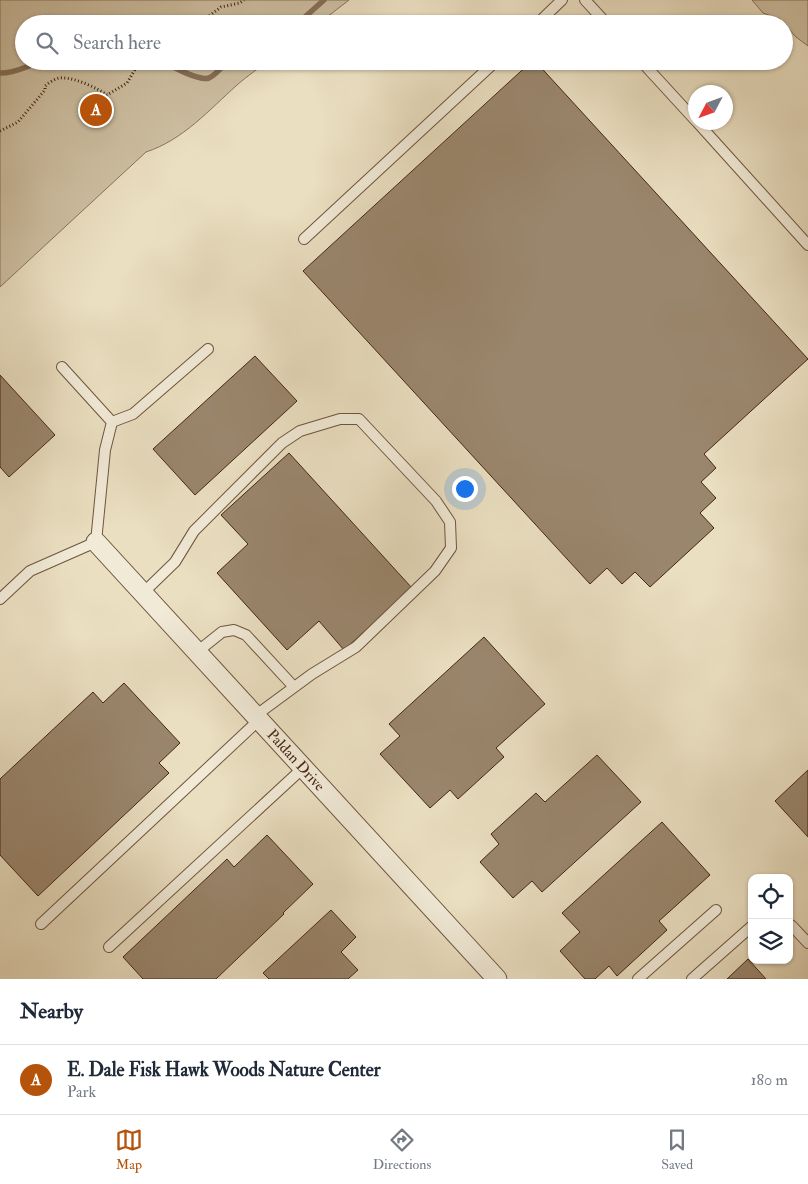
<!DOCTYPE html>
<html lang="en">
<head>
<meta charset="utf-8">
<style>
	:root { --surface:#fff; --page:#f6f6f7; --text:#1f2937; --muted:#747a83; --line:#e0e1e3; --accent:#b45309 }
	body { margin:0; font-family:"IM FELL Double Pica",serif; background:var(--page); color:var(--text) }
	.controls { position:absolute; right:15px; bottom:15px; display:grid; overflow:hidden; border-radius:10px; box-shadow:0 1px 4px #0004 }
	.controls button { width:45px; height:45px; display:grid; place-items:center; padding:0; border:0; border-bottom:1px solid var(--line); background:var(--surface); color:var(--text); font:25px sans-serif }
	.compass { position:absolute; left:688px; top:85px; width:45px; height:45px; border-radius:50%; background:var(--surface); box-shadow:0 1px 4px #0004; rotate:229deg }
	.you { position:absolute; left:464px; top:488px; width:18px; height:18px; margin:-12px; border:4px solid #fff; border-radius:50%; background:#1a73e8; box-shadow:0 0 0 8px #1a73e833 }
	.badge { display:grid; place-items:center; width:32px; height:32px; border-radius:50%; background:var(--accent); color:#fff; font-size:16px; font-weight:700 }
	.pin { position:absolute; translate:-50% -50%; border:2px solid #fff; box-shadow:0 1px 5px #0006 }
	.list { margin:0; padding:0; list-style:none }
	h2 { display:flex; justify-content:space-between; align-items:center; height:65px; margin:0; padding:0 20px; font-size:21px }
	h2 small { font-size:16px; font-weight:400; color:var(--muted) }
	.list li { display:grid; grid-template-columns:32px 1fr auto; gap:15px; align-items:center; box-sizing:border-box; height:70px; padding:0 20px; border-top:1px solid var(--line) }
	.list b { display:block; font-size:19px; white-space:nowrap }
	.list p { margin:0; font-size:16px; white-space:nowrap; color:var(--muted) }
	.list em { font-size:16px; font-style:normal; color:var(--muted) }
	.icon { flex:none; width:28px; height:28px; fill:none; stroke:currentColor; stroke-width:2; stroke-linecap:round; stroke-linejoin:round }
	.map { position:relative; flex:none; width:808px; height:979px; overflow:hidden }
	.search { position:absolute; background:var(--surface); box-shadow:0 1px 4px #0004; left:15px; right:15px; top:15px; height:55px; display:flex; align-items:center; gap:12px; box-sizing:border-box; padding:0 18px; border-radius:28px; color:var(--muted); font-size:19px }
	.sheet { height:135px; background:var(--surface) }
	nav { display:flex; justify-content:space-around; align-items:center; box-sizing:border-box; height:70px; border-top:1px solid var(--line); background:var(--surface); font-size:14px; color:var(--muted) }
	nav a { display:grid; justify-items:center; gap:2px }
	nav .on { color:var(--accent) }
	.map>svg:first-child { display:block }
	.green { fill:#cec0a3; stroke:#89735b }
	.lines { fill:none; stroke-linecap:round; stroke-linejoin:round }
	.stream { stroke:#866f58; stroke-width:5.5 }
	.building { fill:#9a866d; stroke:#442613 }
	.lane-casing { stroke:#6e543e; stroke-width:12 }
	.street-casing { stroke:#6e543e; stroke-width:21 }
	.path { stroke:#442613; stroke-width:3; stroke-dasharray:1 2.5; stroke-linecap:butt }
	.lane { stroke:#f1ead7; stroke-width:10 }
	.street { stroke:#f1ead7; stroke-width:19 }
	.labels { text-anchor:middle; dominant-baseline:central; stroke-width:5; stroke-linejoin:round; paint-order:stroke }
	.street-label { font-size:15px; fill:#442613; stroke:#f1ead7 }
</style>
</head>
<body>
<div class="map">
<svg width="808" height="979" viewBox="0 0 808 979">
	<rect width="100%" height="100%" fill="#eadfc1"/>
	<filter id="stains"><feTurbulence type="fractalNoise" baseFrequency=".004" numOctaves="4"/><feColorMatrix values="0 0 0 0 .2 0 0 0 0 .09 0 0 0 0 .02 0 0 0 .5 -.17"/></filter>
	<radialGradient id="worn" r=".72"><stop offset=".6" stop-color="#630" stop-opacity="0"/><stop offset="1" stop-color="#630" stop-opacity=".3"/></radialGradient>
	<path class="green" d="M0,0H349L318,24H24V61H268C258,69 247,76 237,85C209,110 183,140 146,152L0,287Z
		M752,0H808V46L796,37L780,19L763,13Z"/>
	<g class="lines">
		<path class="stream" d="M297,24L324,0
			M163,61C172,67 199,81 209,78C216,75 222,67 227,61
			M0,73C19,73 26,65 42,62C52,60 62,66 73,67C94,67 111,63 132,61"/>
	</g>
	<path class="building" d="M532,61H535L808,359L704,454L716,468L701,482L716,498L700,513L714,528L650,587L635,572L622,584L607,568L590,584L303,271Z
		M255,356L297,401L195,495L153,449Z
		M0,375L55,435L9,477L0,467Z
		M289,453L412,588L344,650L319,621L287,650L217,573L248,544L221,515Z
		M484,637L545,704L496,748L504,757L458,799L450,790L430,808L380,754L400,736L389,724Z
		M124,683L180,743L159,763L169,773L38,896L0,855V779L93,692L103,703Z
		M597,755L641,802L542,892L532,881L513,898L480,862L499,844L491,834L536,793L545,802Z
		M808,770V837L775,801Z
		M662,822L710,875L659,921L667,930L617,976L609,966L595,979H585L560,951L580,932L562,913Z
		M267,835L313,884L283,913L284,914L216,979H143L123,957L227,859L234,867Z
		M331,910L356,937L341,952L358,970L348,979H269L263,973Z
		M748,959L766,979H727Z"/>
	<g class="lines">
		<defs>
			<path id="lane" d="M585,0L607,24
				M537,24L562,0
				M641,61L696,121
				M697,122L808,245
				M304,239L496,61
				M112,422L133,414L208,349
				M143,593L175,562L194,531L282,443L300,431L340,419H359L436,501L450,522L451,548L435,571L356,647L312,674L255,716
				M0,599L30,571L96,542L105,450L112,422L62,367
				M197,652L222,632L234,630L246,635L294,687
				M41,924L259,720
				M789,924L792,926L808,943
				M109,947L303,768
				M638,979L716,910
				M692,979L752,926"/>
			<g id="street">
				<path id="s1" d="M96,542L497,979"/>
			</g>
		</defs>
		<use href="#lane" class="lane-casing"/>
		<use href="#street" class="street-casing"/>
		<path class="path" d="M198,24L221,7L240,3L244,0
			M0,131L18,122L45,90V86C50,82 57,77 63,78C76,78 97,88 107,95L127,83L140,61"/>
		<use href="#lane" class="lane"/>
		<use href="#street" class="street"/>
	</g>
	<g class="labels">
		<g class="street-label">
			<text stroke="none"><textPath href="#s1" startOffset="296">Paldan Drive</textPath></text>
		</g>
	</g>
	<rect width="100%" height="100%" filter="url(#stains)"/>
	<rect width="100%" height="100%" fill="url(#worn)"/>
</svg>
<div class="controls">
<button><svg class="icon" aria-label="locate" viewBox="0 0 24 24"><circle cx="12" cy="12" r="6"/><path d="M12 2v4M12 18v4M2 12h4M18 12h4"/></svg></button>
<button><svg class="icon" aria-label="layers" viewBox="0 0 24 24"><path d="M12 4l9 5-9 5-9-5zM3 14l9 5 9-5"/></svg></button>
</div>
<svg class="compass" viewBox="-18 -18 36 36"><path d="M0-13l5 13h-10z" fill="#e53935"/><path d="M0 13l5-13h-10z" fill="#747a83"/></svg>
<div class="you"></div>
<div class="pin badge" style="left:96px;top:110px">A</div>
<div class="search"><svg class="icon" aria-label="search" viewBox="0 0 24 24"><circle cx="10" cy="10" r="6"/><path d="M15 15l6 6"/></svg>Search here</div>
</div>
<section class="sheet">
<h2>Nearby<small></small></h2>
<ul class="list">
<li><span class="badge">A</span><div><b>E. Dale Fisk Hawk Woods Nature Center</b><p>Park</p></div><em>180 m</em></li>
</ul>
</section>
<nav>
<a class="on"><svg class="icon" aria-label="map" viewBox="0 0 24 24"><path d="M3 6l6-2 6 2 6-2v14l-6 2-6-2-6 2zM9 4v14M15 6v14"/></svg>Map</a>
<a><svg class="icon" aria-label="directions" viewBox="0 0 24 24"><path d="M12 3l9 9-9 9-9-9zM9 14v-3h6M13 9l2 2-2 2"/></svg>Directions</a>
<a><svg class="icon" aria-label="saved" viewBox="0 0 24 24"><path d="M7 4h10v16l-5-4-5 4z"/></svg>Saved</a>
</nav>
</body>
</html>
